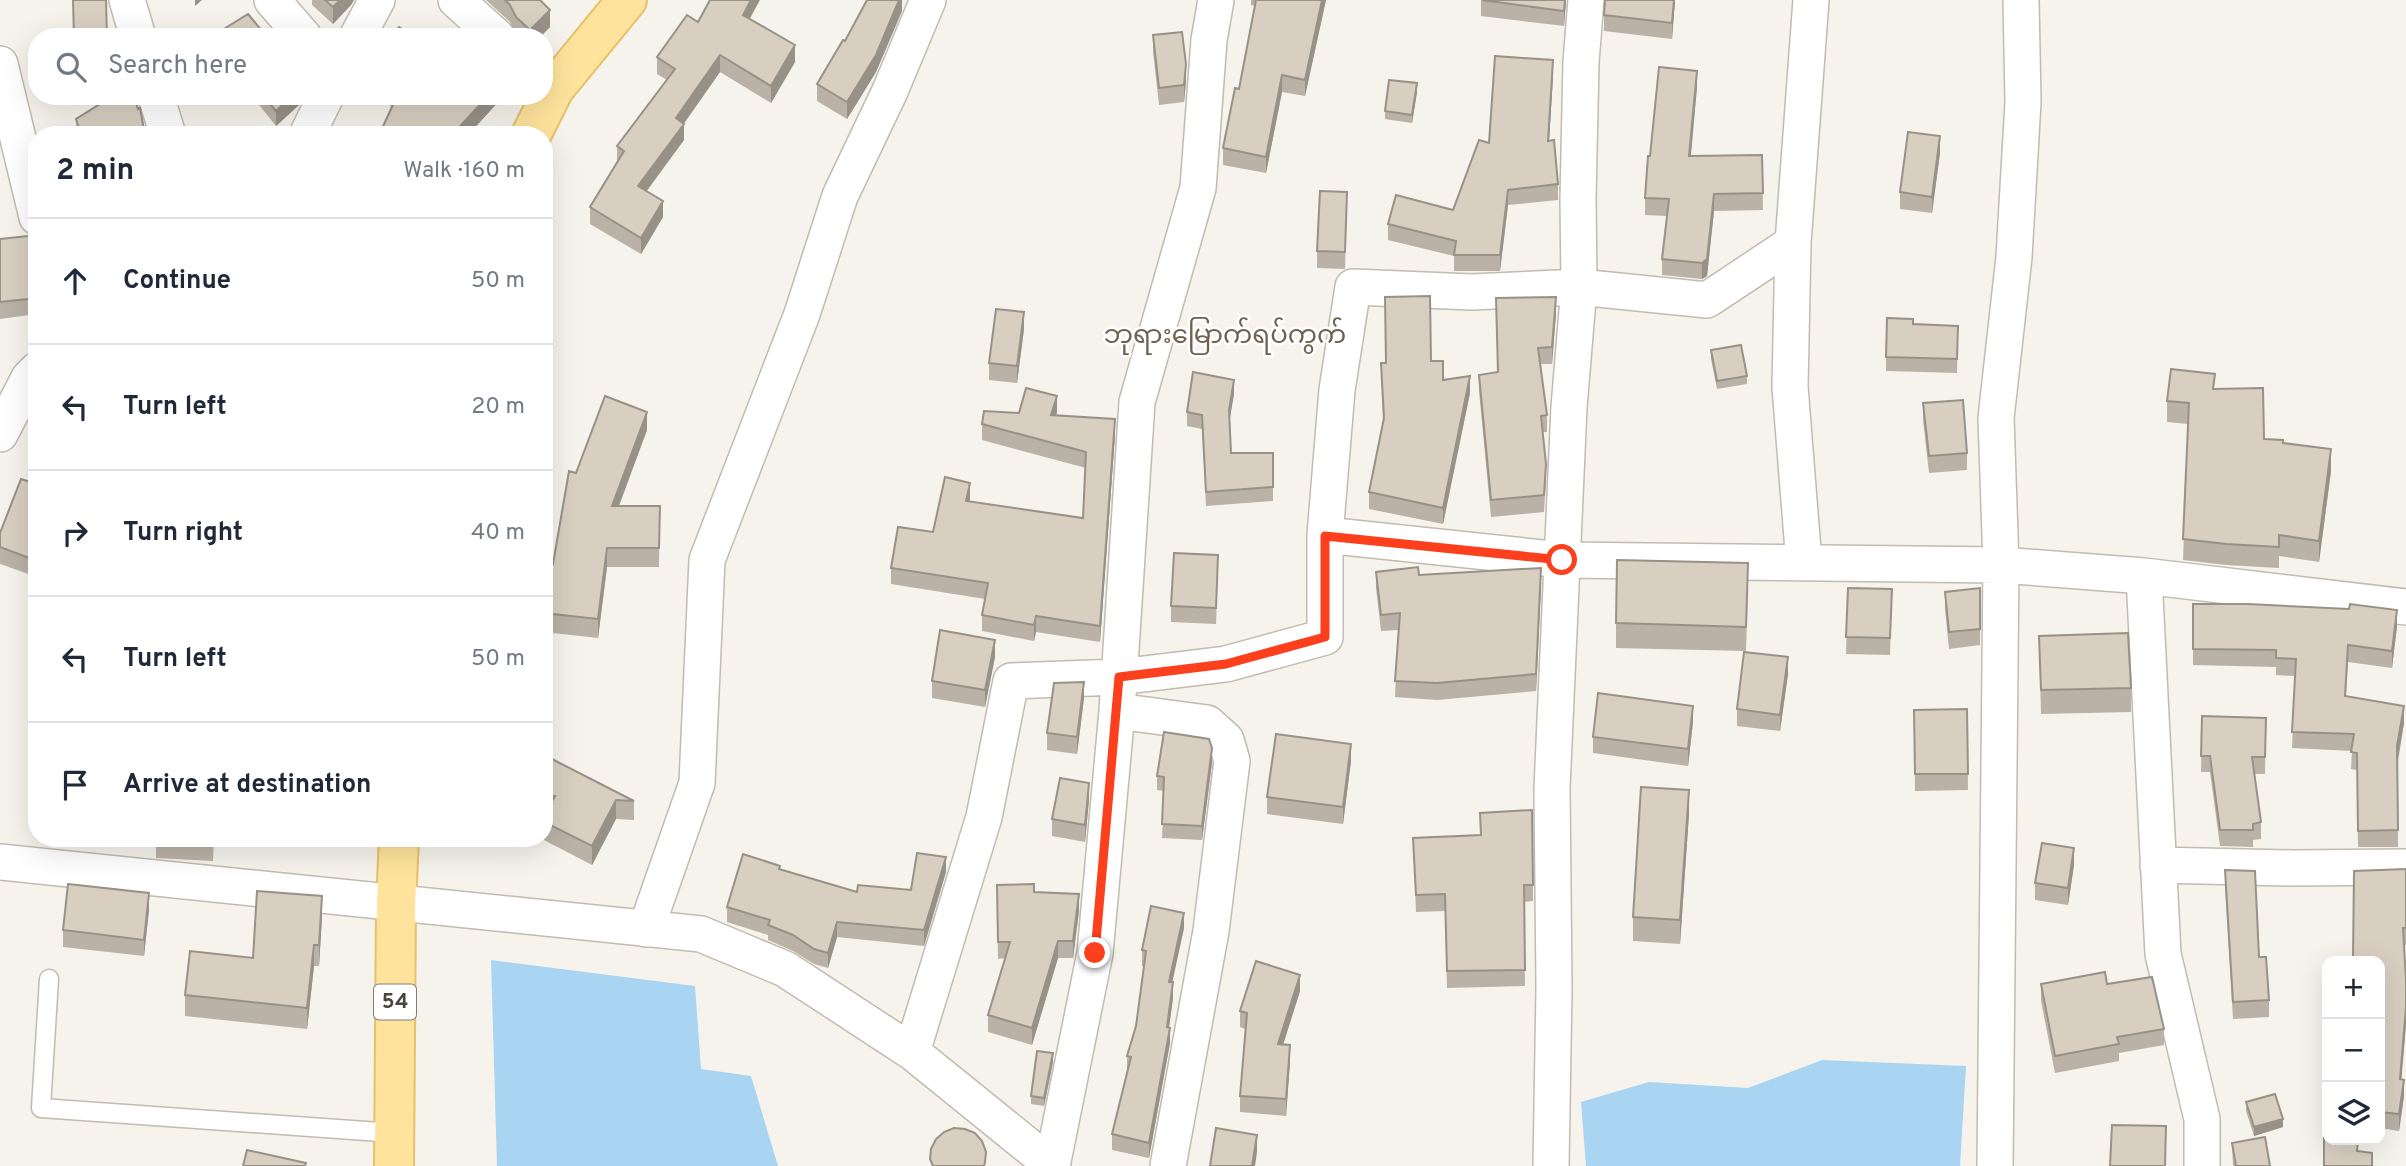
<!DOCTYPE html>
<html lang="en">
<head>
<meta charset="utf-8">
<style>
	:root { --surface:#fff; --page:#f2f2f3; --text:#1f2937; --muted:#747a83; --line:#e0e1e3 }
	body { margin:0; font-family:Overpass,"Noto Sans Myanmar",sans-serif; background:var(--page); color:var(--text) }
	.controls { position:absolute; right:21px; bottom:21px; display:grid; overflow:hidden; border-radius:14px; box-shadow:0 7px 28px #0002 }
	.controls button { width:63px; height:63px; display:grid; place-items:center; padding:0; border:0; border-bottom:2px solid var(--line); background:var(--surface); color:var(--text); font:35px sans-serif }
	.stop { position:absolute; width:21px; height:21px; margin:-16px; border:5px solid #fc3f1d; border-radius:50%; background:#fff }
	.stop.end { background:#fc3f1d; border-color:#fff; box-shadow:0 2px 7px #0008 }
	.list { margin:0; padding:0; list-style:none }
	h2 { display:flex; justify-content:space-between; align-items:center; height:91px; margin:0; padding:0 28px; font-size:30px }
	h2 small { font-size:23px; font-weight:400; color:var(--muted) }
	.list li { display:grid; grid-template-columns:46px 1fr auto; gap:21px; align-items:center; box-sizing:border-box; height:126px; padding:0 28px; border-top:2px solid var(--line) }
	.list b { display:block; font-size:26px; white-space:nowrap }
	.list em { font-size:23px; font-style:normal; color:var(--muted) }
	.icon { flex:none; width:38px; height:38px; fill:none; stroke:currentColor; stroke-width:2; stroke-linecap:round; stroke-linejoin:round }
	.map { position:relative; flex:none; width:2406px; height:1166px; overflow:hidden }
	.search { position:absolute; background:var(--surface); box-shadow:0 7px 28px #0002; left:28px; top:28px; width:525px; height:77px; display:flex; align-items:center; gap:18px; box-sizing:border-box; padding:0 24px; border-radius:28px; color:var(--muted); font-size:26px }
	.panel { position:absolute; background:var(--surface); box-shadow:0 7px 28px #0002; left:28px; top:126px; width:525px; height:721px; border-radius:28px }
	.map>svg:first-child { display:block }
	.water { fill:#a9d4f2 }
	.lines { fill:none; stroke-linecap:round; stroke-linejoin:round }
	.lane-casing { stroke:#c2bbae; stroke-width:21 }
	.street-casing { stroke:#c2bbae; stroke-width:38 }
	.primary-casing { stroke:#e6c16a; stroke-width:42 }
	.lane { stroke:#fff; stroke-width:18 }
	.street { stroke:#fff; stroke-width:35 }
	.primary { stroke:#ffe39c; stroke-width:38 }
	.wall { fill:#bab2a6 }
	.shaded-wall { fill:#979187 }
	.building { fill:#d8cfc1; stroke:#979187; stroke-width:2 }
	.route { stroke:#fc3f1d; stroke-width:9 }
	.labels { text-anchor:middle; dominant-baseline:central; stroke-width:5; stroke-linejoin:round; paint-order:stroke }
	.shield { fill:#fff; stroke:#817c74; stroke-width:2 }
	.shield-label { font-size:21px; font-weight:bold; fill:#4b4439 }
	.quarter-label { font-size:26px; fill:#6e6250; stroke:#fff }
</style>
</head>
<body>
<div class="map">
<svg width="2406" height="1166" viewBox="0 0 2406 1166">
	<rect width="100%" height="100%" fill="#f6f3ec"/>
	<path class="water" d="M491,960L695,986L701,1069L751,1076L778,1166H497Z
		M1822,1060L1966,1066L1960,1166H1586L1581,1102L1649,1082L1748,1088Z"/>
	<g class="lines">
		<defs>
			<path id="lane" d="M49,979L41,1108L394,1133"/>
			<path id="street" d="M127,0L138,37
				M272,0L304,37
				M456,0L497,37
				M357,37L377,0
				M0,64L37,217
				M156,96L168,135
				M307,135L326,96
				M0,434L29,378L37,370
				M1325,535L1562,560L2001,565L2144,576L2406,607
				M1804,563L1790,387L1793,243L1811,0
				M2144,576L2163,954L2202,1119V1166
				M1117,711L1207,723L1226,740L1232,761L1211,931L1168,1166
				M0,862L701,934L785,969L912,1052L1053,1166
				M2158,865L2292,868L2406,867
				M646,929L697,783L707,560L802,314L840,196L890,91L928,0
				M912,1052L984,817L1011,681L1119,677L1226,664L1325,637V535L1337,390L1353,287L1472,292L1579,287L1707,300L1793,243
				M1052,1166L1095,953L1117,711L1137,402L1198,188L1209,40L1216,0
				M1551,1166L1554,988L1552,788L1569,407L1579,287L1578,199L1581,62L1586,0
				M1995,1166L2001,565L1996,418L2014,257L2023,102L2021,0"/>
			<path id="primary" d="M531,135L554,89L627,0
				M394,1166L396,904L399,838"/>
		</defs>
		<use href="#lane" class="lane-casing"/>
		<use href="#street" class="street-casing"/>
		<use href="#primary" class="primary-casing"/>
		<use href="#lane" class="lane"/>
		<use href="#street" class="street"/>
		<use href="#primary" class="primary"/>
	</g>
	<path class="wall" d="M312,0H354L351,5L333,24L312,5Z
		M486,0H540L550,27L540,37H519L516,34L510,22Z
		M902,0V11L876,72L847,119L817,101V84L845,41Z
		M1251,0H1326L1305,96L1282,92L1266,173L1223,165V148L1239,89L1255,6L1251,5Z
		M1481,0H1566L1564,26L1481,16Z
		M1675,0L1672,39L1604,31V15Z
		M750,19L795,62L771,103L720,72L684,124V140L647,191L663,217L641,254L590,224V207L617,162V146L667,80L657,74V57L698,22Z
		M1153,35L1186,81L1184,102L1159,105L1153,52Z
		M1553,76L1549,141L1558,184V200L1508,205L1500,271H1454V256L1388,240V224L1453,210L1489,143Z
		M1697,87L1691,156L1762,155L1763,210L1714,211L1707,276L1702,279L1662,275V259L1667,216L1645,215V198L1650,156Z
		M1417,92L1412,123L1385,119V111Z
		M252,96H299V105L276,126Z
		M377,96H500V100L468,135H379L392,107Z
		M76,119L145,135H77Z
		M1940,153L1932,213L1900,209V192Z
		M1347,209L1345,269L1317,268V251Z
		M37,235V314L0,319V239Z
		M1556,313L1552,364H1540L1547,415V432H1543L1546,481L1544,512L1491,517L1479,391V375L1497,372Z
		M1913,324L1958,326L1957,373L1886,371V357Z
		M1024,329L1017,383L989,380V363Z
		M1711,350L1747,376V384L1717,389L1711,359Z
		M1431,361L1443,380L1470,393L1443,524L1369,509V492L1383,421L1381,363Z
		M2215,389L2264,439L2283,443L2331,471L2319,562L2279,556V568L2226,565L2183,560L2188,424L2167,422V401Z
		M1234,394L1229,421L1231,453H1273V501L1206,506L1202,429L1187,426V412Z
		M1923,403L1967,453V470L1929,473L1923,420Z
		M1057,412L1056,415L1115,435L1100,642L1036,632L1034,641L982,631V615L985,599L891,584V568L970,499V501L1083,518L1086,468L982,440V424L1019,413Z
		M647,430L619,506H660L659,567H607L598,638L544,632V562L553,564L576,473Z
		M37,484V577L0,564V533Z
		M1218,572L1216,624L1171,622V606Z
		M1376,572L1541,584L1536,691L1437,700L1395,697L1398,630L1381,631L1376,588Z
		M1748,588L1746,651L1616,648V623Z
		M1848,588L1892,589L1890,655L1846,654Z
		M1980,588V645L1949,649L1945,609V592Z
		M2193,604L2397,626L2392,668L2348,662L2346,696L2404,723L2398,762V847H2358L2357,770L2351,769L2352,751L2292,748L2295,676L2276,675V667L2193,665Z
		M2039,636L2131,688V712L2041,714Z
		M995,657L985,707L932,698V681Z
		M1788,674L1780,731L1737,726V709Z
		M1084,698L1077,754L1047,750V733Z
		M1967,709L1968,790L1915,791L1914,710Z
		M2202,716L2266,718L2265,774H2255L2261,822V839L2253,840V847L2220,846L2210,772H2201Z
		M1693,722L1688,766L1593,753V737Z
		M544,729L548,748L547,756L634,801V820L616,819L592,865L542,839V838H544V816L545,814H544Z
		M1351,761L1343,824L1267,814V797Z
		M1212,763L1202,840L1162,838L1164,791L1157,790V776Z
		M1089,800L1085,842L1052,836V819Z
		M1532,810L1533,901L1524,902L1525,986L1447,988L1445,911L1416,912L1413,838L1480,835V813Z
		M1689,814L1680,944L1633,941V917Z
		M156,838H214L213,861L156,858Z
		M2074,865L2068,905L2035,900V883Z
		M780,869L857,892L911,890L946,872L924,946L837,937L828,968L814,964L793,951L768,940V935L727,922V907Z
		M2406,869V945H2404L2406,980V1024L2401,1079L2404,1096L2399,1131L2380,1128V961L2353,959Z
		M2225,870L2259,957L2269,1000V1017L2233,1019L2225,887Z
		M997,885L1034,892L1079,911L1073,958H1058L1032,1045L988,1032V1015L1005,958L998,959Z
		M149,910L144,956L63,947V930Z
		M322,917L319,966H314L307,1029L185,1016V995L253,958Z
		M1184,928L1172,982L1173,998L1169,1027L1170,1043L1149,1158L1112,1150V1134L1127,1071V1056L1136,1026L1144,966H1142V950Z
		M2041,984H2107L2164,1029V1045L2119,1053V1061L2055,1073L2041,1001Z
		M1300,991L1283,1044L1290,1062L1286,1116L1240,1112V1096L1245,1029L1240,1027V1011Z
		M1053,1062L1044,1106L1031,1104V1096Z
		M2246,1102L2283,1127L2254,1136L2246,1111Z
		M2232,1143L2270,1166H2233Z"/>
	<path class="shaded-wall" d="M195,0H202L195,6Z
		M340,0H354L351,5L333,24V7Z
		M751,0H760L743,31V15Z
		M899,0H902V11L876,72L847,119V102Z
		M1322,0H1326L1305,96V80Z
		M1565,0H1566L1564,26V11Z
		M1674,0H1675L1672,39V23Z
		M550,10V27L540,37H530V30Z
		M795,45V62L771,103V86Z
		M720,55V72L676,134V118Z
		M1553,60V76L1548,156V141Z
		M1186,64V81L1184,102V85Z
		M1697,71V87L1689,173V156Z
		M1282,75V92L1266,173V157Z
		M1417,83V92L1412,123V115Z
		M74,96H82L74,102Z
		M222,96H234L222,103Z
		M292,96H299V105L276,126V111Z
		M488,96H500V100L468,135H452Z
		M684,124V140L638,202V186Z
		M1940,136V153L1932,213V197Z
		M1508,190V205L1500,271V255Z
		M1714,194V211L1707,276L1702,279V263Z
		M663,201V217L641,254V238Z
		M1556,297V313L1552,364V347Z
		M1024,312V329L1017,383V366Z
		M549,345V359L544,377V363Z
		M1470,376V393L1443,524V508Z
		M1234,380V394L1229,424V410Z
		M1057,396V412L1051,431V415Z
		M647,412V430L612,524V506Z
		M1115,419V435L1100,642V626Z
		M2331,449V471L2319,562V541Z
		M970,483V499L966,517V501Z
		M607,548V567L598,638V619Z
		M1541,568V584L1536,691V674Z
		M2397,610V626L2392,668V651Z
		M1036,616V632L1034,641V625Z
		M995,640V657L985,707V690Z
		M1788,657V674L1780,731V715Z
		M1084,682V698L1077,754V737Z
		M1693,706V722L1688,766V749Z
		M2404,706V723L2397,763V746Z
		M1351,744V761L1343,824V807Z
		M1212,748V763L1202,840V826Z
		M1089,783V800L1085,842V825Z
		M1689,790V814L1680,944V920Z
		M616,800V819L592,865V846Z
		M2074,848V865L2068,905V888Z
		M946,857V872L924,946V930Z
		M149,893V910L144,956V940Z
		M1079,894V911L1073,958V941Z
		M322,896V917L319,966V945Z
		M1184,913V928L1169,997V982Z
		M837,922V937L828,968V953Z
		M1058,941V958L1032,1045V1028Z
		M314,945V966L307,1029V1008Z
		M1300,975V991L1278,1061V1044Z
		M1173,982V998L1167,1042V1027Z
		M2406,1007V1024L2400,1096V1079Z
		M1170,1028V1043L1149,1158V1143Z
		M1290,1045V1062L1286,1116V1099Z
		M1053,1053V1062L1044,1106V1098Z
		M2404,1080V1096L2399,1131V1114Z
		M2283,1119V1127L2254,1136V1127Z
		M1257,1135V1152L1255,1166H1252Z"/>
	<path class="building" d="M73,0H106L107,37H74Z
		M325,0H340L333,7Z
		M505,0H540L550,10L530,30L516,17L510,5Z
		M710,0H751L743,15L795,45L771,86L720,55L676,118L684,124L638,186L663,201L641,238L590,207L624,151L617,146L675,69L657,57L687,15L698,22Z
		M867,0H899L876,55L847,102L817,84L843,40L845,41Z
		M1256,0H1322L1305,80L1282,75L1266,157L1223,148L1235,88L1239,89Z
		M1482,0H1565L1564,11Z
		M1605,0H1674L1672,23L1604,15Z
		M248,14L267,37H211Z
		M399,27L414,37H392Z
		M1182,32L1186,64L1184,85L1159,88L1153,35Z
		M1495,56L1553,60L1548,141L1554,140L1558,184L1508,190L1500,255H1454L1456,241L1388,224L1396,195L1453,210L1479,140L1489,143Z
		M1659,67L1697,71L1689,156L1762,155L1763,193L1714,194L1707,259L1702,263L1662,259L1669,199L1645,198L1648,156H1650Z
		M1389,80L1417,83L1412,115L1385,111Z
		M113,96H134L138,109L140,108L145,135H81L76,119Z
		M264,96H292L276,111Z
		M397,96H488L452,135H379Z
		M1908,132L1940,136L1932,197L1900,192Z
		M1320,191L1347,192L1345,252L1317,251Z
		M37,235V298L0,302V239Z
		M1430,296L1431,361H1443V380L1470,376L1443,508L1369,492L1384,418L1381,363H1386L1385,297Z
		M1556,297L1552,347L1538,348L1547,415L1541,416L1546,464L1544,495L1491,500L1479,375L1498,372L1496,298Z
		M996,309L1024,312L1017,366L989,363Z
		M1887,318L1913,319V324L1958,326L1957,359L1886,357Z
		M544,345H549L544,363Z
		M1741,345L1747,376L1717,381L1711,350Z
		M2171,369L2215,374L2213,389L2263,388L2264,439L2283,440V443L2331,449L2319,541L2279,535V547L2226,544L2183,539L2189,403L2167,401Z
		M1193,372L1234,380L1229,410L1231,453H1273V487L1206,492L1202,415L1187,412Z
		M1026,388L1057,396L1051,415L1115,419L1100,626L1036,616L1034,625L982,615L988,583L891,568L898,527L933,532L945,477L970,483L966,501L1083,518L1086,452L982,424L984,411L1019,413Z
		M605,396L647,412L612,506H660L659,548H607L598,619L544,613V562L553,564L569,471L576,473Z
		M1963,400L1967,453L1929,456L1923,403Z
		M21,479L37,484V561L0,547V533Z
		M1174,553L1218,555L1216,608L1171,606Z
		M1617,560L1748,563L1746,627L1616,623Z
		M1418,567L1419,575L1541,568L1536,674L1437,683L1395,681L1400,613L1381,615L1376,572Z
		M1848,588L1892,589L1890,638L1846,637Z
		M1980,588V629L1949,632L1945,592Z
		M2193,604H2248L2349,609L2350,604L2397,610L2392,651L2348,645L2345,696L2404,706L2397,746L2398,830L2358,831L2357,753L2351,752L2354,734L2292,732L2296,659L2276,658V650L2193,649Z
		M940,630L995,640L985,690L932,681Z
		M2128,633L2131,688L2041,690L2039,636Z
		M1744,652L1788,657L1780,715L1737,709Z
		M1084,682L1077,737L1047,733L1054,683Z
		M1598,693L1693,706L1688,749L1593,737Z
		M1967,709L1968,774H1915L1914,710Z
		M2202,716L2266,718L2265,757H2252L2261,822L2253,824V830H2220L2210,756H2201Z
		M544,729H548L546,756L634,801L616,800L592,846L544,822V816L555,796L544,795Z
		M1164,732L1209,739L1212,748L1202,826L1162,824L1164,777L1157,776Z
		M1276,734L1351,744L1343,807L1267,797Z
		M1060,778L1089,783L1085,825L1052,819Z
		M1641,787L1689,790L1680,920L1633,917Z
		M1532,810L1533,885H1524L1525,970L1447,971L1445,894L1416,895L1413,838L1481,835L1480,813Z
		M190,838H213V840Z
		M2042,843L2074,848L2068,888L2035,883Z
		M917,853L946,857L924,930L837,922L828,953L814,949L793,935L768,925L770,920L727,907L743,854L780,866L779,869L857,892L858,885L911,890Z
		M2406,869V928H2403L2406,980V1007L2400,1079L2404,1080L2399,1114L2380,1112V961H2339V959H2353L2354,871Z
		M2225,870L2255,871L2259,957H2266L2269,1000L2233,1002Z
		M68,884L149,893L144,940L63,930Z
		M1034,884V892L1079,894L1073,941H1058L1032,1028L988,1015L1010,942H998L997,885Z
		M257,891L322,896L319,945H314L307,1008L185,995L190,951L253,958Z
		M1151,906L1184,913L1169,982H1173L1167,1027L1170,1028L1149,1143L1112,1134L1131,1057L1127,1056L1136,1026L1146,951L1142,950Z
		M1256,961L1300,975L1278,1044L1290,1045L1286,1099L1240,1096L1247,1013L1240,1011Z
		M2105,972L2107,984L2152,977L2164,1029L2117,1037L2119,1044L2055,1056L2041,984Z
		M1037,1051L1053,1053L1044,1098L1031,1096Z
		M2275,1094L2283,1119L2254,1127L2246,1102Z
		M2324,1122H2327V1140H2358L2357,1151L2372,1153V1166H2324Z
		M2112,1125L2166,1126L2165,1166H2110Z
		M954,1128L965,1129L975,1133L982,1141L986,1152L985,1162L984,1166H933L930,1159L931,1149L936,1139L944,1132Z
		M1216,1128L1257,1135L1252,1166H1210Z
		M2265,1137L2270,1166H2236L2232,1143Z
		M247,1150L306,1163L305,1166H243Z"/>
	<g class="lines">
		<path class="route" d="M1095,953L1119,677L1226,664L1325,637V536L1562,560"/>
	</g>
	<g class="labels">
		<rect class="shield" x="374" y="984.5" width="42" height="35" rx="5"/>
		<g class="shield-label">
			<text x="395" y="1002">54</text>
		</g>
		<g class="quarter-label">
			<text x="1225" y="336">ဘုရားမြောက်ရပ်ကွက်</text>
		</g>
	</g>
</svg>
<div class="controls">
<button>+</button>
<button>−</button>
<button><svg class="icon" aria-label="layers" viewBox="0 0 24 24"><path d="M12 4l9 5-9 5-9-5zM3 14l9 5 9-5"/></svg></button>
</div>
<div class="stop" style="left:1562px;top:560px"></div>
<div class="stop end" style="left:1095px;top:953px"></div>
<div class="search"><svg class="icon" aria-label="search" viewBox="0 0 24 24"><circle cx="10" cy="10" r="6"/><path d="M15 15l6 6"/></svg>Search here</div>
<section class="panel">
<h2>2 min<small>Walk · 160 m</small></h2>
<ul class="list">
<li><svg class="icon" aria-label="ahead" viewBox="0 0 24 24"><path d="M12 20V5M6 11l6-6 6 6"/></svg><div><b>Continue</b></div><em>50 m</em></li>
<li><svg class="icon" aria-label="left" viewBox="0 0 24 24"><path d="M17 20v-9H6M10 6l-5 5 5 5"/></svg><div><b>Turn left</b></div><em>20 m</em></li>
<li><svg class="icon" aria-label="right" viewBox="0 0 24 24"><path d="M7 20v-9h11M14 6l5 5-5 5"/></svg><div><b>Turn right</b></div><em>40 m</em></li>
<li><svg class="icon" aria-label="left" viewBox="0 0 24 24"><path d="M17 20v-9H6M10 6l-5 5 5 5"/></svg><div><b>Turn left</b></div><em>50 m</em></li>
<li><svg class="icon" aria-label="arrive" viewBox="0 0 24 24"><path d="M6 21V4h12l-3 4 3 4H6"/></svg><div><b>Arrive at destination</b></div></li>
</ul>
</section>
</div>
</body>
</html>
